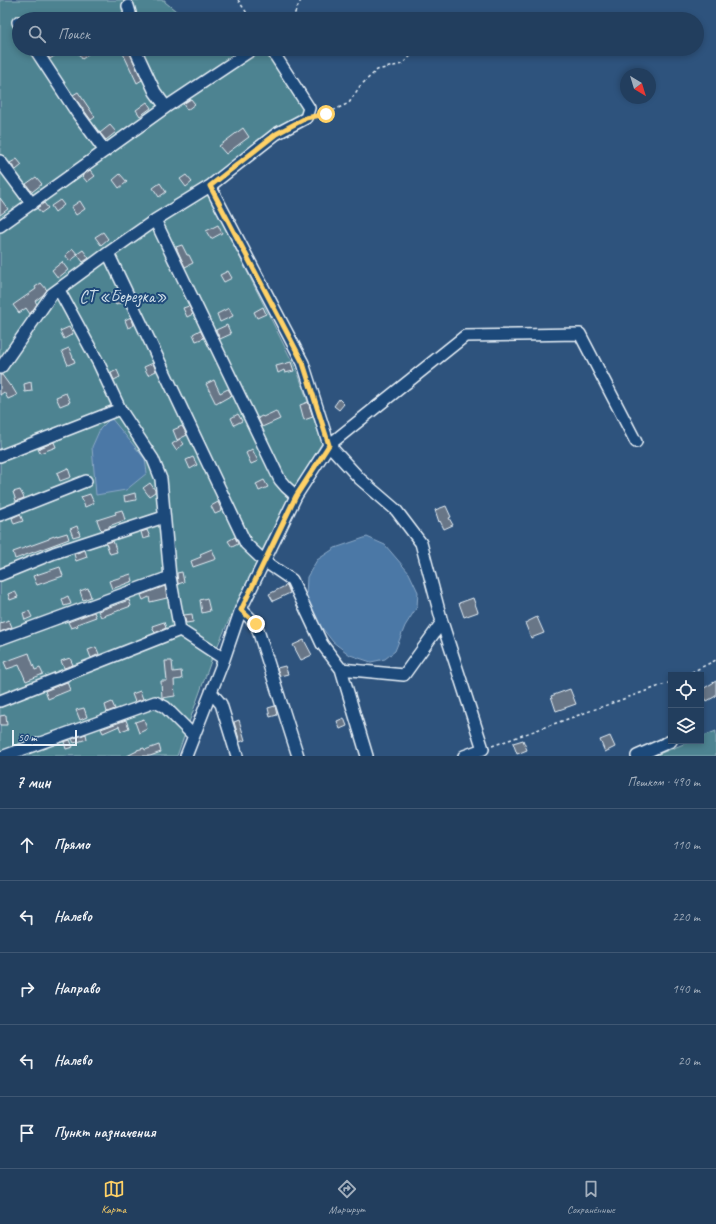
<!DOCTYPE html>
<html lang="ru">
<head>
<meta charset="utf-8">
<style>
	:root { --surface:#223e5e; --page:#2e4967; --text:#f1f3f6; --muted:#a2aebc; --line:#3f5773; --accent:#ffd166 }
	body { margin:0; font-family:Caveat,sans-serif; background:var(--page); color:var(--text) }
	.controls { position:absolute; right:12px; bottom:12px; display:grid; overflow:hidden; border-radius:0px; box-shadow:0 2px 6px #0003 }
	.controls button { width:36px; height:36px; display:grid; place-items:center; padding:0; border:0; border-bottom:1px solid var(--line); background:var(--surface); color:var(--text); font:20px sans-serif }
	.compass { position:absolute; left:620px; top:68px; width:36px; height:36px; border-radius:50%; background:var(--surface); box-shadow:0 2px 6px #0003; rotate:142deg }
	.scale { position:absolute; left:12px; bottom:10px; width:65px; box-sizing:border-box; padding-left:4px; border:2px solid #e8f1f8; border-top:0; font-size:11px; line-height:14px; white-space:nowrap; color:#e8f1f8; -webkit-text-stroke:3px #1f4a7a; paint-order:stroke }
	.stop { position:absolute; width:12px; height:12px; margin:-9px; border:3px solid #ffd166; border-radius:50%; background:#fff }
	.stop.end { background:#ffd166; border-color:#fff; box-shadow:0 1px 4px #0008 }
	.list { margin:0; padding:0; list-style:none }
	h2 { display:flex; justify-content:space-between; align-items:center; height:52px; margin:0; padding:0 16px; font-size:17px }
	h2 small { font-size:13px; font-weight:400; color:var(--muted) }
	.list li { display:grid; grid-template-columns:26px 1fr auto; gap:12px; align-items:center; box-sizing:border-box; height:72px; padding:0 16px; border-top:1px solid var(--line) }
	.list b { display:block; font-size:15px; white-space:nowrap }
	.list em { font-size:13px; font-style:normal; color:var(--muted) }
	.icon { flex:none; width:22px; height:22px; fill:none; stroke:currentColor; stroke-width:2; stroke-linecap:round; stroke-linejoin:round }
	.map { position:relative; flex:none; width:716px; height:756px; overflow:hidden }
	.search { position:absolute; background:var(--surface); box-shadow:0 2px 6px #0003; left:12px; right:12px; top:12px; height:44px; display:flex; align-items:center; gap:10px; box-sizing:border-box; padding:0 14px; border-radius:22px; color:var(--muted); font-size:15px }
	.sheet { height:412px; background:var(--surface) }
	nav { display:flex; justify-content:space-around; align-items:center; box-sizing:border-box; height:56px; border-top:1px solid var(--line); background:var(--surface); font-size:11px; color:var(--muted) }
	nav a { display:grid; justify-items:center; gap:2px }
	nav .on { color:var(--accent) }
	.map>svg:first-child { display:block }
	.green { fill:#4d8391; stroke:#9abac4 }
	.water { fill:#4b78a6; stroke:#8aa8c7 }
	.building { fill:#687687; stroke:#e8f1f8 }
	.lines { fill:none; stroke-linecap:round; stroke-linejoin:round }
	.minor-casing { stroke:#e8f1f8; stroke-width:14 }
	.path { stroke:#e8f1f8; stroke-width:1.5; stroke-dasharray:3 3; stroke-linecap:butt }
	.minor { stroke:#1f4a7a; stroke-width:11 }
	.route { stroke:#ffd166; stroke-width:5 }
	.labels { text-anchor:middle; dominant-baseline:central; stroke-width:4; stroke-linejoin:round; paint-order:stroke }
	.park-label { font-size:17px; fill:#d1e0e9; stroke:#1f4a7a }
</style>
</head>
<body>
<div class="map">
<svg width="716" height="756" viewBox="0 0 716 756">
	<rect width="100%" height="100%" fill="#2e537d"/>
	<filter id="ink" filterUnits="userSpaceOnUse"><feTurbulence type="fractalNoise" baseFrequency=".025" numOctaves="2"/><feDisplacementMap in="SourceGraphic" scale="8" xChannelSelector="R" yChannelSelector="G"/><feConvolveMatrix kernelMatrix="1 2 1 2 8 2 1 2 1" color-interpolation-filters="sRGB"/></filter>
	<g filter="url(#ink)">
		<path class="green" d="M0,0H165V2L186,19H19V49H265L306,113L203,184L298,373L322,443L299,480L236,604L211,661L177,756H0Z
			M716,731V756H654L691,741H701V737Z"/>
		<path class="water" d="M111,418L145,459L147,473L126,490L96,495L92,447L100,429Z
			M367,537L385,545L409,573L418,592L417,607L405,626L395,651L385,659L371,662L350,655L333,642L316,620L306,597L307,577L317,560L335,548Z"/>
		<path class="building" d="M43,49H54L57,54L50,59Z
			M81,49H84L88,55L82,59L77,51Z
			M121,49H128L142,80L137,83Z
			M78,92L95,117L91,120L73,95Z
			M191,99L195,104L187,110L183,104Z
			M147,102L151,108L140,116L136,110Z
			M110,125L116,132L106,140L100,133Z
			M243,128L249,137L226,154L219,146Z
			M17,159L22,165L16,170L10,163Z
			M90,170L95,176L87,182L82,176Z
			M120,174L127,182L119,188L113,180Z
			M186,175L192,182L186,187L180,179Z
			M36,177L42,184L32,192L26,184Z
			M160,183L166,192L159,197L153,188Z
			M0,198L8,209L0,215Z
			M60,200L64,205L55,212L51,206Z
			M80,201L85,209L76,215L71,207Z
			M44,203L48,208L41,213L37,208Z
			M218,225L222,233L211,239L206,231Z
			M103,232L108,239L101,245L95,237Z
			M182,245L187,255H189L193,263L185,267L176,247Z
			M73,249L78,255L70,261L65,255Z
			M83,250L89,258L83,262L77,254Z
			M62,262L68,270L58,278L52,270Z
			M228,271L232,278L224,282L220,275Z
			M41,283L47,290L43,295L35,301L37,304L30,314L26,308L19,313L13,305L36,289L35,287Z
			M118,290L123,302L116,305L110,294Z
			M189,306L193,314L187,317L183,308Z
			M263,307L266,314L257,318L254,312Z
			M229,308L233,316L220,322L217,314Z
			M131,317L134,325L128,328L125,320Z
			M227,325L231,334L220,339L216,330Z
			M69,327L73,334L64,339L60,331Z
			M200,330L204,338L196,341L193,334Z
			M69,348L75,362L68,365L62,351Z
			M291,362L294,371L285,373L284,370L278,373L276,366Z
			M153,363L156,371L148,375L144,367Z
			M117,370L120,377L114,380L111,373Z
			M0,375H2L10,386L11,385L17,395L8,399L4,392L0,395Z
			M214,380L220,393L228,389L232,395L216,404L206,384Z
			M31,382L32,391L25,392L24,384Z
			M66,393L70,402L60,406L56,397Z
			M339,399L344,404L339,410L334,406Z
			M308,402L313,417L304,420L300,405Z
			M276,411L280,419L262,427L258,418L262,416L263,417Z
			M238,414L242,421L234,425L231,418Z
			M182,426L187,435L177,440L173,430Z
			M180,439L184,444L176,450L172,444Z
			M54,442L56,447L40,453L38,449Z
			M252,449L258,461L251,464L246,453Z
			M193,457L197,465L190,469L186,460Z
			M68,468L71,477L60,481L57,473Z
			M264,480L268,487L259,491L256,484Z
			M150,483L155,490V492L149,496L143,488Z
			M20,490L24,498L16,501L13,492Z
			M135,493L136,500L125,502L124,496Z
			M90,494L94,503L85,507L81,497Z
			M218,502L222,511L215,514L211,506Z
			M446,506L451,517L449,518L453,525L444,529L440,521L439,522L435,510Z
			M122,510L125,520L109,526V528L102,530L100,528L97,520L116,514L115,512Z
			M20,514L23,521L14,524L12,518Z
			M77,526L80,535L73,537L70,529Z
			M147,530L150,537L143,539L141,532Z
			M67,533L69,539L15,559L13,552L49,539V538L57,535V536Z
			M235,537L238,544L232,547L228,541Z
			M113,541L117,552L110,554L106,543Z
			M212,549L216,559L193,567L191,561L201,557L200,554Z
			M85,550L87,557L76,561L74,554Z
			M60,567L63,576L37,585L33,576Z
			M182,572L184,582L178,584L177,573Z
			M131,574L133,581L112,589L109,581Z
			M287,585L290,593L273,601L269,594Z
			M165,586L167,598L150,602L149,597L143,600L141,595Z
			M88,588L91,597L83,600L80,591Z
			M15,591L18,597L10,600L8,594Z
			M68,596L71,604L64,606L62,599Z
			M207,598L210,611L202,613L200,600Z
			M473,598L478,612L464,617L459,603Z
			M129,600L131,606L101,617L98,611Z
			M29,611L32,617L25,620L23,613Z
			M94,612L96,617L77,624L78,626L71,628L68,622Z
			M192,614L193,622L186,623L184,615Z
			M537,617L544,633L531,638L525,623Z
			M9,620L12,627L0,632V623Z
			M164,622L166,628L155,633L152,626Z
			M304,640L312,655L301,660L293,645Z
			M96,647L99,654L91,658L88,650Z
			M29,653L35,670L40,668L43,674L26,681L19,665L7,669L4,662Z
			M70,658L73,665L64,668L61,661Z
			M165,661H172L173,672L181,671L182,679L174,680L175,696L162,698L161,681H167Z
			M285,666L288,674L280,676L277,668Z
			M716,681V696L707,701L701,692V690Z
			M67,682L70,690L48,699L45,691Z
			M570,689L576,704L556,711L551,696Z
			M140,691L143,699L135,702L132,694Z
			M112,702L115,709L107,712L105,705Z
			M275,706L277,715L270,717L268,708Z
			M84,708L87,717L80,720L76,710Z
			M6,715L7,725H0V716Z
			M344,718L347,726L340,729L337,721Z
			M144,719L147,729L139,733L135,722Z
			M126,720L129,728L121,731L119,726L103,733L101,729Z
			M239,720L245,740L240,742L234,722Z
			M86,734L87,739L74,743L72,739Z
			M610,736L615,747L605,752L600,740Z
			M70,740L73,747L66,749L64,742Z
			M523,740L527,750L517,754L513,743Z
			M159,745L161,752L150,756H127L137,751V750L144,748L145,750Z"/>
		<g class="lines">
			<defs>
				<path id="minor" d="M127,19L130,13L128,6
					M18,22L19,24
					M35,49L77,113L105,151
					M135,49L155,92L166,107
					M0,161L32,204
					M210,186L276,134L306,118L309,108L271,49
					M155,220L280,480L286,487L296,496
					M0,226L166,107L253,49
					M108,253L246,544L264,561L292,580L322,644L341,669L367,756
					M0,368L2,366L52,294L108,253L155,220L210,186L303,363L329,445L360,479L396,510L421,543L442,622L483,749L464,756
					M0,456L120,409
					M0,515L86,481
					M0,575L54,553L164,517
					M241,609L256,624L298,756
					M180,630L224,659
					M0,639L170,577
					M341,669L404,675L442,622
					M211,692L221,704L237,756
					M0,701L180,630L170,577L161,479L153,459L120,409L99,364L59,290
					M4,756L155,702L165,707L194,736
					M186,756L224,659L241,609L296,496L329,445L465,336L580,334L636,442
					M637,756L671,741"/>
			</defs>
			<use href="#minor" class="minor-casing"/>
			<path class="path" d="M238,0L251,19
				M292,19L301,0
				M316,116L326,114L349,103L360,86L377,70L402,64L418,49
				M686,675L716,660
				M492,746L671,682"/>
			<use href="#minor" class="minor"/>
		</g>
	</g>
	<g class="lines" filter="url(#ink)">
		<path class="route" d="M256,624L241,610L296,496L329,445L303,363L210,186L276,134L306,118L326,114"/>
	</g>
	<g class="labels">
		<g class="park-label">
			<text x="123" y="296">СТ «Березка»</text>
		</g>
	</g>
</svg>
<div class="controls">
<button><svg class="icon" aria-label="locate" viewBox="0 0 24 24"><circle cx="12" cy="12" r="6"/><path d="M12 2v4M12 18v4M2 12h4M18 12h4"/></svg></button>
<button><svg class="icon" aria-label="layers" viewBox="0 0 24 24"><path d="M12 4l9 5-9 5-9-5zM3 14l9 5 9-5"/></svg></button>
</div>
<svg class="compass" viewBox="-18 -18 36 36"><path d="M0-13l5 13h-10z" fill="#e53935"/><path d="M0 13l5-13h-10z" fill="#a2aebc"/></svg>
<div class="scale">50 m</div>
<div class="stop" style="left:326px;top:114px"></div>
<div class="stop end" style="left:256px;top:624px"></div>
<div class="search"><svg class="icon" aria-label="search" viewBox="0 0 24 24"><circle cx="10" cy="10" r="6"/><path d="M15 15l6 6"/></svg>Поиск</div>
</div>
<section class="sheet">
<h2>7 мин<small>Пешком · 490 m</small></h2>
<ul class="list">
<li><svg class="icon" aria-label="ahead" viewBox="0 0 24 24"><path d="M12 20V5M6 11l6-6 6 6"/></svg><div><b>Прямо</b></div><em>110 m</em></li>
<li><svg class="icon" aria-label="left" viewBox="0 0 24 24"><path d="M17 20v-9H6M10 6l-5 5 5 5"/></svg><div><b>Налево</b></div><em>220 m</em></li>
<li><svg class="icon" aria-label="right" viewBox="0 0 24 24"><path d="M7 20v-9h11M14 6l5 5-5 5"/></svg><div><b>Направо</b></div><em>140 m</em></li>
<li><svg class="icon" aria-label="left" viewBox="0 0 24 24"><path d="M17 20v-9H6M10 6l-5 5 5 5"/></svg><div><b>Налево</b></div><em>20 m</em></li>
<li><svg class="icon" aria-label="arrive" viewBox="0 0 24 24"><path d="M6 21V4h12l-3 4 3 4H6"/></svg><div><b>Пункт назначения</b></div></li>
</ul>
</section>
<nav>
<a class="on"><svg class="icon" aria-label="map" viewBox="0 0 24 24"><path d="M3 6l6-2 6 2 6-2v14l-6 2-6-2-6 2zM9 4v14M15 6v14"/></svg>Карта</a>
<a><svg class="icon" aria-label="directions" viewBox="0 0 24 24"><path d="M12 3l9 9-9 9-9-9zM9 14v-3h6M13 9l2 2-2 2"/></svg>Маршрут</a>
<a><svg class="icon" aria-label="saved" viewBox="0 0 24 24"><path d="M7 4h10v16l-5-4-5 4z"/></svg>Сохранённые</a>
</nav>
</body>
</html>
